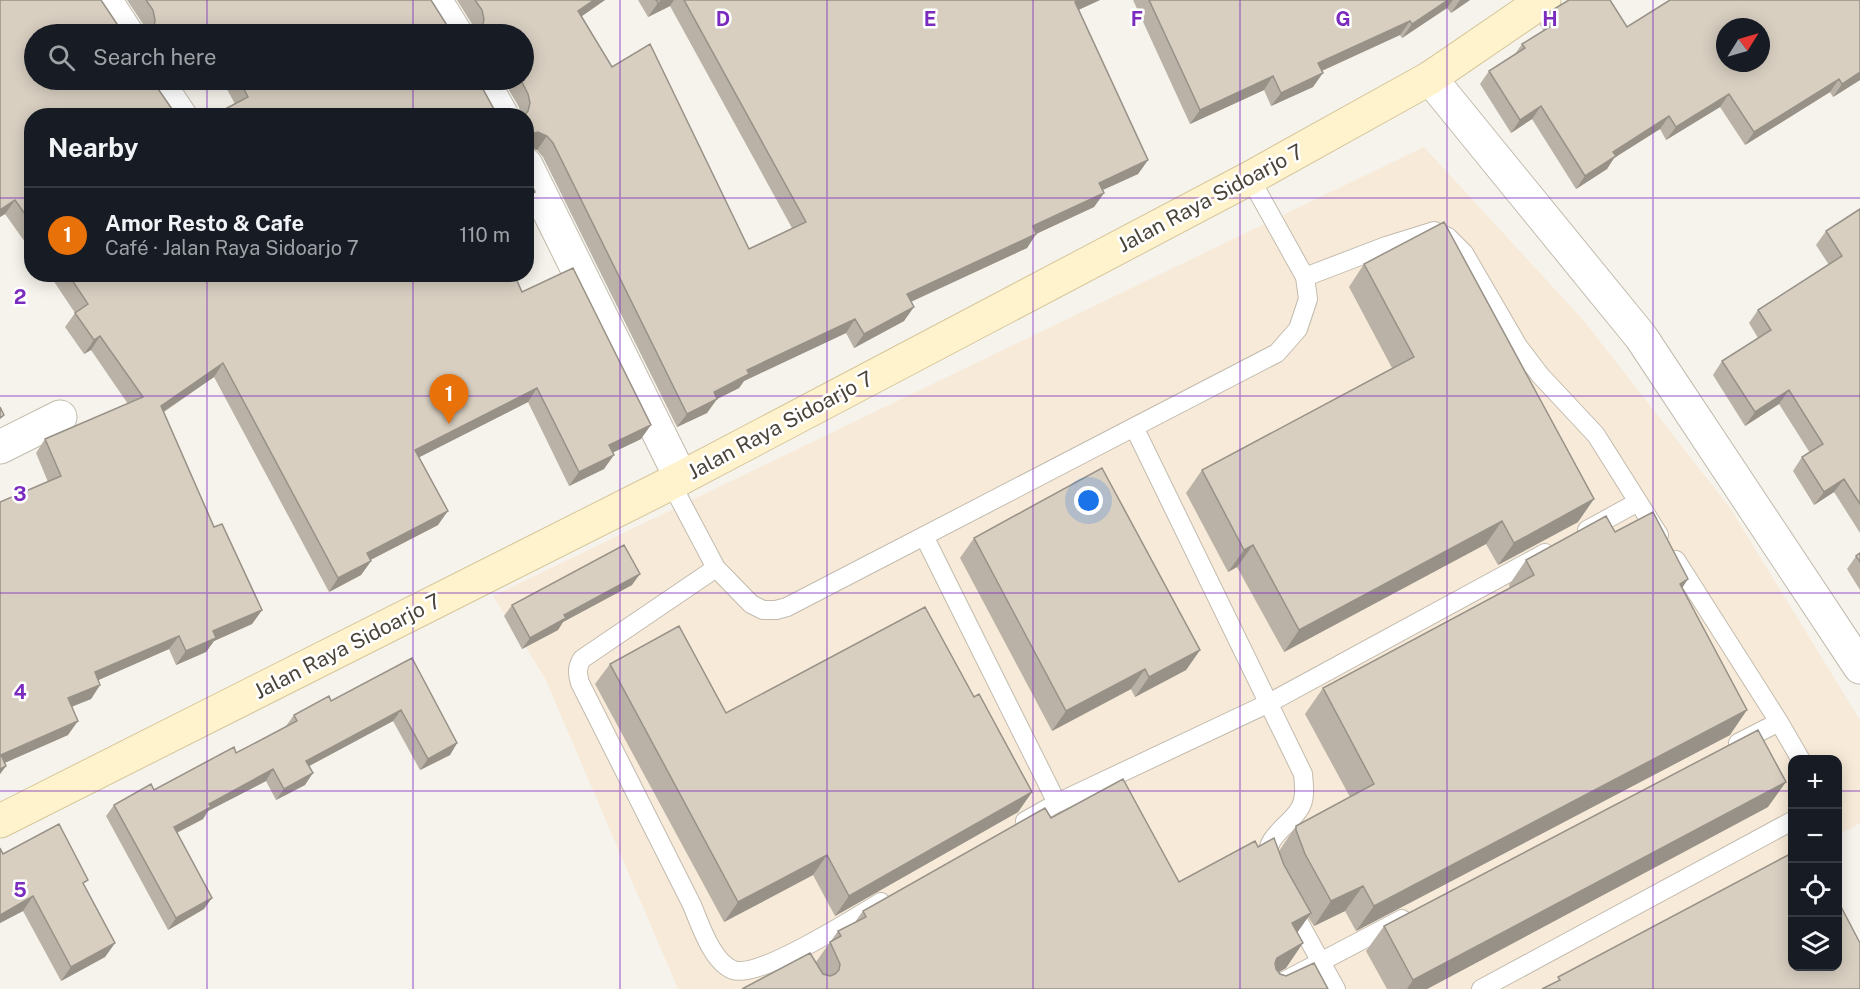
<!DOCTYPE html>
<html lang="en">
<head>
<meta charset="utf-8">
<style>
	:root { --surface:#171b24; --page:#20242c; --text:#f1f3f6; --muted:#9ea1a6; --line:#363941; --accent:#fc3f1d }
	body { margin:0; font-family:"Public Sans",sans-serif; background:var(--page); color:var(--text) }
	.controls { position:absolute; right:18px; bottom:18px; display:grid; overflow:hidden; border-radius:12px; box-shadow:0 3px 15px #0003 }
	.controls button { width:54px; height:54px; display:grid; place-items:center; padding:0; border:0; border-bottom:2px solid var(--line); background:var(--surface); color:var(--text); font:30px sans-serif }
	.compass { position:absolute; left:1716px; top:18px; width:54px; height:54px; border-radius:50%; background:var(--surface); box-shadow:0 3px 15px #0003; rotate:53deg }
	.you { position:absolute; left:1089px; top:501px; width:21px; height:21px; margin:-15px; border:4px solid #fff; border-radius:50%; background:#1a73e8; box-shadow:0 0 0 9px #1a73e833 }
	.badge { display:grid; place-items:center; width:39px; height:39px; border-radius:50%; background:var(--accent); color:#fff; font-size:20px; font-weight:700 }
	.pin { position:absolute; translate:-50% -50px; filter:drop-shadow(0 2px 3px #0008) }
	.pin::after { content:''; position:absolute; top:32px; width:21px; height:18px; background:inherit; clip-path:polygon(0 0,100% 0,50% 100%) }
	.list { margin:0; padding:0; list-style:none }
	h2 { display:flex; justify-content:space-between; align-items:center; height:78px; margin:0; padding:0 24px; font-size:26px }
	h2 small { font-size:20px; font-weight:400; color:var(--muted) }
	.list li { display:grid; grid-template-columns:39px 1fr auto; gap:18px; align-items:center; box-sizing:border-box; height:96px; padding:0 24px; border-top:2px solid var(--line) }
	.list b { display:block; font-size:22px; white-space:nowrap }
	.list p { margin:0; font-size:20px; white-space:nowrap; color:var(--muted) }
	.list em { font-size:20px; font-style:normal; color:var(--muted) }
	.icon { flex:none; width:33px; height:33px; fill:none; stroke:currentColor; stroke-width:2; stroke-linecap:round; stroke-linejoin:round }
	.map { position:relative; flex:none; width:1860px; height:989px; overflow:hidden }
	.search { position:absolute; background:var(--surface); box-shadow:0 3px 15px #0003; left:24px; top:24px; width:510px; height:66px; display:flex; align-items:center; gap:15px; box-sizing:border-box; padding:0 21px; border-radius:33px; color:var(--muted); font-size:22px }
	.panel { position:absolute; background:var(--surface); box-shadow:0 3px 15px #0003; left:24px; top:108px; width:510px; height:174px; border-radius:24px }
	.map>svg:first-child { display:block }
	.commercial { fill:#f7ead8 }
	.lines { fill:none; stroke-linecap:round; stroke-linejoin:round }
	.lane-casing { stroke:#c2bbae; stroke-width:20 }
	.street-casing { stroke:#c2bbae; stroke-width:35 }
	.secondary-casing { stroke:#d6c79b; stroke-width:35 }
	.lane { stroke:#fff; stroke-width:18 }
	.street { stroke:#fff; stroke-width:33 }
	.secondary { stroke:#fff3cd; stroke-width:33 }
	.wall { fill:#bab2a6 }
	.shaded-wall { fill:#979187 }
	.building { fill:#d8cfc1; stroke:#979187; stroke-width:1.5; fill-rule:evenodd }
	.grid { fill:none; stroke:#7b2cbf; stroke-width:1.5; stroke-opacity:0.55 }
	.labels { text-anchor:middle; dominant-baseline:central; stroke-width:5; stroke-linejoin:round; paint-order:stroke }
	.street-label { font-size:21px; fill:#4b4439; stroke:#fff }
	.grid-label { font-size:20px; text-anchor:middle; font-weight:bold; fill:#7b2cbf; stroke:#fff; stroke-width:5; stroke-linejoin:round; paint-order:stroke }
</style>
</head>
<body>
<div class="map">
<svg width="1860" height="989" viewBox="0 0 1860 989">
	<rect width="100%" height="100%" fill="#f6f3ec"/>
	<path class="commercial" d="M1424,147L1584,321L1730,508L1860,720V823L1838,835V760H1792V859L1548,989H678L545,678L493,596Z"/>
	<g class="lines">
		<defs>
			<path id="lane" d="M1305,277L1386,246L1434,231L1448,237L1464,253L1518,346L1540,375L1596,435L1659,535
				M1134,427L1303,774C1304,785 1306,798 1300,808C1290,826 1264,836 1268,860
				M671,483L716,568L751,604L763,610H776L787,607L1277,353L1298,329L1308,299L1305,277L1250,178
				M1587,530L1638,502
				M924,536L1057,803
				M1676,560L1779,722L1801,760
				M716,568L582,659C577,667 577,673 580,683L692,905C700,924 712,962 733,970C760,979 854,918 881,902
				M1738,743L1779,722
				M1025,821L1057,803L1269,703L1545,553
				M1290,906L1336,989
				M1269,989L1402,919
				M1481,989L1792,821"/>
			<path id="street" d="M105,0L127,34
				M435,0L456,34
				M1430,78L1641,337L1860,667
				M156,80L180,116
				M482,80L502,116
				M526,165L681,478
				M0,447L60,417"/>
			<path id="secondary" d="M0,821L681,478L1250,178L1430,78L1544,0"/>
		</defs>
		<use href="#lane" class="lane-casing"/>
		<use href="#street" class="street-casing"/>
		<use href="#secondary" class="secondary-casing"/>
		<use href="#lane" class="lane"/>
		<use href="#street" class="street"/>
		<use href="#secondary" class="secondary"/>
	</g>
	<path class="wall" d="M0,0L32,116V249H30L5,214L0,217Z
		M127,0H431L450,30L455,34H146L143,24Z
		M457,0H605L582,16L612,67L749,249L792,228L670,6L648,17L638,0H1100L1078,10L1148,160L1138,174L1103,190L1104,193L1094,207L1036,234L1027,248L911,302L904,321L854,348L846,333L744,381L739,388L717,399L707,413L677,427L543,157L537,150L528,146L526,116H520L519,107L503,80H524V34H474L472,24Z
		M1133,0H1470L1451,13L1447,8L1402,38L1400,35L1322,71L1313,87L1271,106L1264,90L1190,124Z
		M1860,0V80L1833,97L1830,92L1745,145L1720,107L1666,140L1660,129L1614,158L1607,169L1576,189L1532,119L1511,133L1480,84L1489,71L1515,54L1522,44L1544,31L1540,25L1549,12L1627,27Z
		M222,80H478L235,104Z
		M1860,209V533L1834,492L1814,505L1793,471L1802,457L1810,453L1779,404L1745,426L1713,375L1722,361L1758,338L1749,323L1758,310L1829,265L1816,245L1826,231Z
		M1364,264L1578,522L1498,565L1486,544L1284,652L1237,567L1228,572L1186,493L1202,470L1392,368L1349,287Z
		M49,274H514L522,292L641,439L612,453L604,469L569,486L528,402L419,457L438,525L370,560L371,561L361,575L329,592L214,377L164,412L214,527L262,610L252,624L214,641L206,652L176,665L169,649L98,680L100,685L91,699L72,706L68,735L4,763L6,766L0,774V502L48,482L36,453L45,439L128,404L91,350L84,354L65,327L75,313Z
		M1615,532L1682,588L1730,735L1356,931L1345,911L1314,926L1308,917L1297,933L1286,968L1278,972L1280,974L1328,989H742L816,962L838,931L855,922L863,911L1051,818L1179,882L1258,847L1279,851L1296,826L1350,797L1305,714L1323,688L1510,588L1509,585L1526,560Z
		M974,538L1200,650L1186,670L1135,697L1131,689L1052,731L960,558Z
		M1860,553V590L1847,569L1856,556Z
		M632,585L563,622L558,630L522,649L504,616L512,605Z
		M412,658L457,743L450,755L420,770L393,721L309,766L305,785L276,800L266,781L208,811L203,819L177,833L204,909L168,930L106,816L114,805L154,790L236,753L286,726L294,715L331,701Z
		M610,664L726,713L974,697L1032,792L1018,812L835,916L813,875L724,922L595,684Z
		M1768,807L1427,989H1387L1366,951L1384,926Z
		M0,848L3,854L84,886L115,943L105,957L61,981L23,911L0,923Z"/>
	<path class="shaded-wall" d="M594,0H605L569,25L578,11Z
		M664,0H674L670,6L648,17L658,3Z
		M1079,0H1100L1065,16L1075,2Z
		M1448,0H1453L1447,8L1402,38L1412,24Z
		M1460,0H1470L1451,13Z
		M1410,21L1400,35L1308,77L1318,63Z
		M1860,72V80L1833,97L1842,84Z
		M1323,73L1313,87L1271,106L1281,93Z
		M1273,76L1264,90L1190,124L1200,110Z
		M1839,79L1830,92L1745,145L1754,132Z
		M1729,94L1720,107L1666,140L1676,127Z
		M1541,106L1532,119L1511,133L1520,120Z
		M1669,116L1660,129L1614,158L1607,169L1576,189L1585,176L1613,152Z
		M538,132L547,136L537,150L526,147V135Z
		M1148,160L1138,174L1089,196L1099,183Z
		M535,192L526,204V197Z
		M1104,193L1094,207L1023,240L1033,226Z
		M15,200L5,214L0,217V210Z
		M1036,234L1027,248L897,308L907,294Z
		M914,307L904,321L854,348L864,334Z
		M855,319L846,333L744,381L739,388L717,399L707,413L677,427L687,414L714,392L747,370Z
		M100,336L91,350L84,354L94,340Z
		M223,363L214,377L151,420L161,406Z
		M537,388L528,402L406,464L415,450Z
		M1789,390L1779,404L1745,426L1755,412Z
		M651,425L641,439L599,459L609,445Z
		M614,455L604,469L569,486L579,472Z
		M1844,479L1834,492L1814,505L1824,492Z
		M1594,499L1578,522L1498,565L1514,543Z
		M448,511L438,525L357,567L367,553Z
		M1502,521L1486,544L1284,652L1299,630Z
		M1253,545L1237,567L1228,572L1244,550Z
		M371,561L361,575L329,592L338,578Z
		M640,574L632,585L563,622L558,630L522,649L530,638L564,615Z
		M1688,579L1671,605L1680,584Z
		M262,610L252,624L214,641L206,652L176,665L186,651L213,631Z
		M179,636L169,649L85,686L95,672Z
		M1200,650L1186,670L1135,697L1149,677Z
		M1145,669L1131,689L1052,731L1066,711Z
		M100,685L91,699L59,712L68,698Z
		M401,710L393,721L298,772L306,761Z
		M1747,710L1730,735L1356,931L1374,906Z
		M78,721L68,735L0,765L1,755Z
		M457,743L450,755L420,770L428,759Z
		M6,766L0,774V769Z
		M273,769L266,781L208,811L203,819L166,838L174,827L209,804Z
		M313,773L305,785L276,800L284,789Z
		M1786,782L1768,807L1427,989H1407L1413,980Z
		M1032,792L1018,812L835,916L849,896Z
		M827,855L813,875L724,922L738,902Z
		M1363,886L1345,911L1314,926L1331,901Z
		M33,896L23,911L0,923V915Z
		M212,898L204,909L168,930L176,918Z
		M1311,913L1294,937L1292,923Z
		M115,943L105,957L61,981L71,967Z
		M1303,943L1286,968L1260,983L1277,958Z"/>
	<path class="building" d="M0,0H101L121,30L126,34H34V80H152L174,112L177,116H32V224L15,200L0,210Z
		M146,0H431L450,30L455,34H216L215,33L212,34H148L154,28L155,20L153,10Z
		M475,0H594L578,11L612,67L650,44L749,249L806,222L684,0H1079L1075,2L1148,160L1099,183L1104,193L1033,226L1036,234L907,294L914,307L864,334L855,319L747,370L749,374L714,392L717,399L687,414L553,143L547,136L538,132L526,135V116H524L528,111L530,103L528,94L521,80H524V34H477L482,29L484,19L482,10Z
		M656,0H664L658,3Z
		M1149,0H1448L1412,24L1410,21L1318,63L1323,73L1281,93L1273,76L1200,110Z
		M1569,0H1610L1627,27L1670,0H1860V72L1842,84L1839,79L1754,132L1729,94L1676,127L1669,116L1613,152L1616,156L1585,176L1541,106L1520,120L1489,71L1525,48L1522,44L1556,23L1549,12ZM1725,27H1761V63H1725Z
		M239,80H478L495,111L499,116H212L248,97Z
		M526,175L535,192L526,197Z
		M1860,209V504L1844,479L1824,492L1802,457L1823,444L1789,390L1755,412L1722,361L1771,330L1758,310L1842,256L1826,231Z
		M1444,222L1594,499L1514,543L1502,521L1299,630L1253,545L1244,550L1202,470L1414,357L1364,264Z
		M573,268L651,425L609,445L614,455L579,472L537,388L415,450L448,511L367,553L371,561L338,578L223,363L161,406L214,527L222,524L262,610L213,631L216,638L186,651L179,636L95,672L100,685L68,698L78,721L1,755L6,766L0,769V502L61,476L45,439L143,397L100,336L94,340L75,313L88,304L68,274H514L522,292Z
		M0,407L4,415L0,418Z
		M1102,468L1200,650L1149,677L1145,669L1066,711L974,538Z
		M1653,512L1688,579L1680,584L1747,710L1374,906L1363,886L1331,901L1305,854L1296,830V826L1374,784L1323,688L1534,575L1526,560L1606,516L1615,532Z
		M624,545L640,574L564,615L566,618L530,638L512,605Z
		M1860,553V562L1856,556Z
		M925,607L974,697L979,694L1032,792L849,896L827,855L738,902L610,664L679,626L726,713Z
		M412,658L457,743L428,759L401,710L306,761L313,773L284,789L273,769L209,804L211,807L174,827L212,898L176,918L114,805L151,784L154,790L234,747L236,753L297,721L294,715L329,696L331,701Z
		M1758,730L1786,782L1413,980L1384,926Z
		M1123,779L1179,882L1255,841L1258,847L1274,838L1284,865L1311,913L1292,923L1303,943L1277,958L1275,963L1276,969L1280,974L1286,976L1314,963L1328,989H742L810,953L823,974L830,976L835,974L839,970L840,964L830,942L841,936L838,931L866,917L863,911L1045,808L1051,818Z
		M59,824L88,880L83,883L115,943L71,967L33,896L0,915V848L3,854Z
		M1792,853V966H1838V901L1860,943V989H1542L1560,980L1558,977Z"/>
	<path class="grid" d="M207,0V34M413,0V34M620,0V989M827,0V989M1033,0V989M1240,0V989M1447,0V989M1653,0V989M207,80V116M413,80V116M0,198H32M526,198H1860M207,274V989M413,274V989M0,396H1860M0,593H1860M0,791H1792M1838,791H1860"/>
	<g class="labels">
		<g class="street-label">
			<text transform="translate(1210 198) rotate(-28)">Jalan Raya Sidoarjo 7</text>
			<text transform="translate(780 425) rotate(-28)">Jalan Raya Sidoarjo 7</text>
			<text transform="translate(347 646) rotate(-27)">Jalan Raya Sidoarjo 7</text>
		</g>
	</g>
	<g class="grid-label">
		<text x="723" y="26">D</text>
		<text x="930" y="26">E</text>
		<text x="1137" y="26">F</text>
		<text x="1343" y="26">G</text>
		<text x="1550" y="26">H</text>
		<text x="20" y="304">2</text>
		<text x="20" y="501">3</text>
		<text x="20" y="699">4</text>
		<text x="20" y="897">5</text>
	</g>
</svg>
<div class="controls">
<button>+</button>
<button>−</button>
<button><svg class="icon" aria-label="locate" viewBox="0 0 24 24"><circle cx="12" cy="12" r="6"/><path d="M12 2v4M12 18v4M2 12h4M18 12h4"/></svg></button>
<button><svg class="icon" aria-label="layers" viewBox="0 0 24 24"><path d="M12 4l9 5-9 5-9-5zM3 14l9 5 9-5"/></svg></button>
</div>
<svg class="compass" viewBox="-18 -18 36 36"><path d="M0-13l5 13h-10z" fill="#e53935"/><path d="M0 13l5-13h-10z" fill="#9ea1a6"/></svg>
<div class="you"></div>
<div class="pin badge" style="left:449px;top:424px;background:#e8710a">1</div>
<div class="search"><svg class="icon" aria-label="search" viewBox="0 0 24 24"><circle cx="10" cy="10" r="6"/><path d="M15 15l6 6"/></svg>Search here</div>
<section class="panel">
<h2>Nearby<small></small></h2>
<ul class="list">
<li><span class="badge" style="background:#e8710a">1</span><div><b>Amor Resto &amp; Cafe</b><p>Café · Jalan Raya Sidoarjo 7</p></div><em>110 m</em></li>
</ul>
</section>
</div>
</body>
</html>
